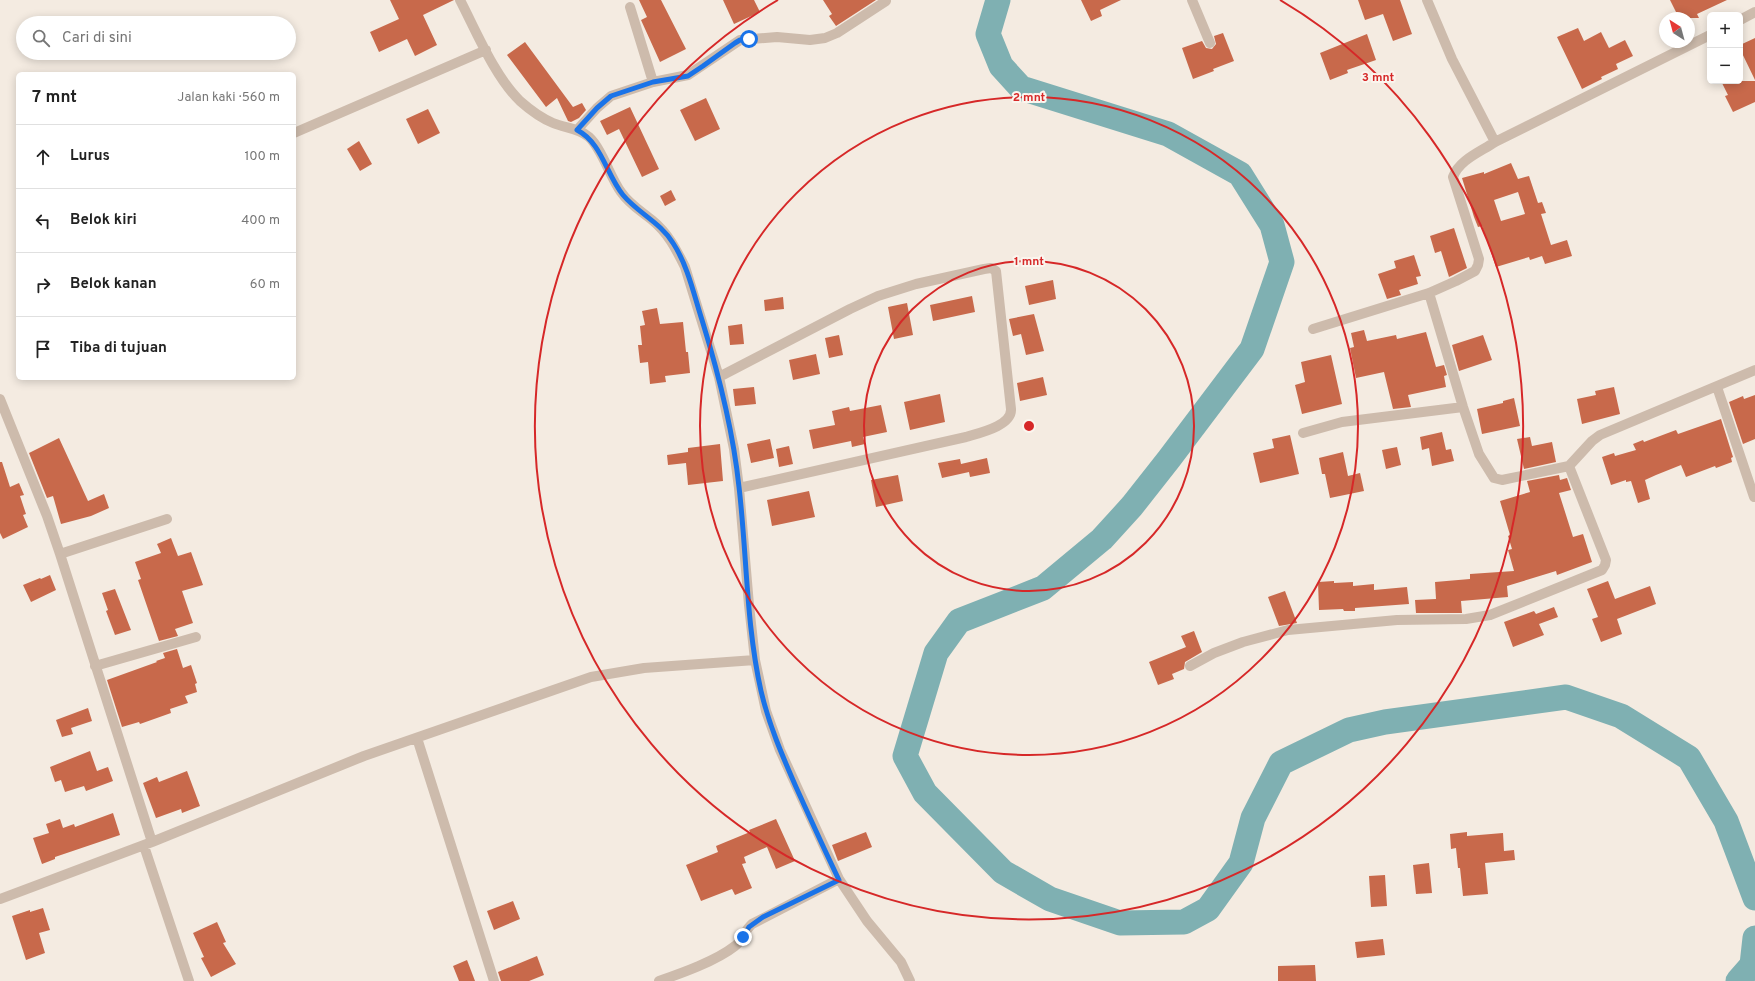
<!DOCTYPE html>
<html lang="id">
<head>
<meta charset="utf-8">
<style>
	:root { --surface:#fff; --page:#f6f6f6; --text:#222; --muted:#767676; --line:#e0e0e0 }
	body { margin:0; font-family:Overpass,sans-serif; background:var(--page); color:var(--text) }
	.controls { position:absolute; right:12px; top:12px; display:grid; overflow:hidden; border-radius:6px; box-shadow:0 2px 10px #0003 }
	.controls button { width:36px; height:36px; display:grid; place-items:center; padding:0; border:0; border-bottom:1px solid var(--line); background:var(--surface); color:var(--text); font:20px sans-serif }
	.compass { position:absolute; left:1659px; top:12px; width:36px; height:36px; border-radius:50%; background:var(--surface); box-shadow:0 2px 10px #0003; rotate:324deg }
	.stop { position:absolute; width:12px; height:12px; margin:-9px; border:3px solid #1a73e8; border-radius:50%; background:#fff }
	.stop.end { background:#1a73e8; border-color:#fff; box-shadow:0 1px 4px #0008 }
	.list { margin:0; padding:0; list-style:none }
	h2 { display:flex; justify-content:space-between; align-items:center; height:52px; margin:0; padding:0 16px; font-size:17px }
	h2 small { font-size:13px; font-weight:400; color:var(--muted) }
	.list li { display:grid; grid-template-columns:26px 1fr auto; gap:12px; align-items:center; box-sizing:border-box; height:64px; padding:0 16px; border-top:1px solid var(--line) }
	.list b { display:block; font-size:15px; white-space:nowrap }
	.list em { font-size:13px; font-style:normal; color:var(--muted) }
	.icon { flex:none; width:22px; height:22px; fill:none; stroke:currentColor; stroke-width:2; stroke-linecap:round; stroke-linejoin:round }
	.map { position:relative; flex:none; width:1755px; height:981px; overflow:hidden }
	.search { position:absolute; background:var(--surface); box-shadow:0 2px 10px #0003; left:16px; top:16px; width:280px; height:44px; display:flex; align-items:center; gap:10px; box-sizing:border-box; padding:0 14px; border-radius:22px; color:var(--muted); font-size:15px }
	.panel { position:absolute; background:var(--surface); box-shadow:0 2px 10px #0003; left:16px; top:72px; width:280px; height:308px; border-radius:6px }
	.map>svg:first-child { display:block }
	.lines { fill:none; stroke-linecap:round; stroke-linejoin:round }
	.river { stroke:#7fb0b2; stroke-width:25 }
	.building { fill:#c8694b; fill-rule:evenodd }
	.street { stroke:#cdbbac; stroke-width:10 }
	.route { stroke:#1a73e8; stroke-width:5 }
	.ring { fill:none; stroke:#d62828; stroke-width:2 }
	.centre { fill:#d62828; stroke:#fbf5ee; stroke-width:2 }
	.ring-label { font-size:12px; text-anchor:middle; font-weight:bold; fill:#d62828; stroke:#fbf5ee; stroke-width:4; stroke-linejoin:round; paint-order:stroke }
</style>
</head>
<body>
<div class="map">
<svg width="1755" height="981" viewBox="0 0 1755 981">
	<rect width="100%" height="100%" fill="#f4ebe1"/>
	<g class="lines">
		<path class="river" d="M998,0L988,34L1001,66L1021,88L1168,134L1240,174L1272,225L1282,262L1252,349L1169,459L1132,506L1102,539L1043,588L959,621L936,653L905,756L925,793L1003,872L1050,899L1120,923L1184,922L1208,909L1241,863L1253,818L1281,763L1349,730L1385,722L1566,697L1621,716L1689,758L1726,821L1755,898
			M1738,981L1752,965L1755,938"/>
	</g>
	<path class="building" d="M390,0H454L423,15L437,45L415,56L407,39L379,52L370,32L399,19Z
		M639,0H661L686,49L660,62L641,20L647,17Z
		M723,0H754L760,12L734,24Z
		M823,0H876L836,26L829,16L832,14Z
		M1081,0H1121L1100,10L1102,16L1091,21Z
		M1358,0H1400L1412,34L1393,41L1383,14L1365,20Z
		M1670,0H1727L1697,14L1699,18H1679Z
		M1578,28L1584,41L1601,32L1609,48L1625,40L1633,56L1616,64L1618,69L1601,77L1602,79L1582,89L1557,37Z
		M1223,33L1234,61L1213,69L1214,71L1193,79L1182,48L1202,41L1206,48L1212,49L1216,44L1214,36Z
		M1367,34L1376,60L1347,70L1348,73L1330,80L1320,53Z
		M1755,38V80L1740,49V45Z
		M525,42L573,107L582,103L586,110L579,118L571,122L568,121L557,98L546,107L507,55Z
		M1721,81H1755V102L1733,112L1725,96L1728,95Z
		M706,98L720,129L695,141L680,110Z
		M630,107L659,169L642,177L619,129L607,135L600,121Z
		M428,109L440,133L418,144L406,119Z
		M359,141L372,164L360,171L347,149Z
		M1511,163L1518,179L1529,176L1538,203L1542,202L1546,213L1541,214L1551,245L1567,240L1572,256L1545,264L1542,256L1530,260L1529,257L1496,267L1482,226L1478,227L1474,217L1462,178L1484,172V174ZM1518,192L1525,214L1501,221L1494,200Z
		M671,190L676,200L665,206L660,196Z
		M1454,228L1467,268L1449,277L1441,251L1435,253L1430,236Z
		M1414,255L1421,276L1416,277L1418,284L1399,290L1401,295L1387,299L1378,274L1396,268L1394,261Z
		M1053,280L1056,299L1029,305L1025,286Z
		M972,296L975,312L933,321L930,305Z
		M783,297L784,309L765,311L764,300Z
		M907,303L913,335L894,339L888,307Z
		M657,308L660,324L683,322L686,352H688L690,373L665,376L666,382L650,384L648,362L640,363L638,345H642L640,326L645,325L642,311Z
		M1034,314L1044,351L1026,355L1021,334L1013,336L1009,319Z
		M742,324L744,344L730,345L728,326Z
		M1364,330L1367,341L1396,335L1397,339L1426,332L1436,367L1444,365L1447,375L1444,376L1446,387L1408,395L1411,407L1393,409L1384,372L1356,378L1350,348L1354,347L1351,333Z
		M839,335L843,355L829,358L825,338Z
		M1483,335L1492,360L1459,371L1452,345Z
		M816,354L820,374L793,380L789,360Z
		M1331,355L1342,404L1302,414L1295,385L1305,382L1301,362Z
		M1043,377L1047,395L1020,401L1017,383Z
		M754,387L756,404L735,406L733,389Z
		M1614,387L1620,414L1582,424L1577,399L1596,395L1595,391Z
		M940,394L945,422L910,430L904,402Z
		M1755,395V439L1743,444L1729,402L1743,396L1744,399Z
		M1514,398L1520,426L1482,434L1477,409L1503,403V401Z
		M881,405L887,432L863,437L865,444L852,447L851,441L813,449L809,430L835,425L832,411L849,407L850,411Z
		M1721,419L1733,457L1731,458L1732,462L1716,468L1715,466L1686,477L1681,465L1656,475L1645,480L1650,499L1638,503L1631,481L1626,482V480L1611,485L1602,457L1614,453L1615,456L1636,450L1633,444L1643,440L1644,442L1676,430L1678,434Z
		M1442,432L1446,450L1451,449L1454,461L1432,466L1429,448L1422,450L1420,437Z
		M1290,435L1299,474L1260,483L1253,453L1274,448L1272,439Z
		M1530,437L1532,446L1552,442L1556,462L1524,469L1517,439Z
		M59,438L88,501L104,494L109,508L91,516L61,524L53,496L47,498L29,453Z
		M770,439L774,458L751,463L747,444Z
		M720,444L723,481L688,485L686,463L668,465L667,455L688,452V448Z
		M789,446L793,464L779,467L776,449Z
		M1397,447L1401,465L1386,469L1382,450Z
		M1343,452L1348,476L1360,473L1364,491L1330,498L1325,474H1322L1319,458Z
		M987,458L990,473L970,477L969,472L942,478L938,463L960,459L961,464Z
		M0,462H2L10,487L19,483L24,495L20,496L26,514L23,515L28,527L3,539L0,533Z
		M898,475L903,501L876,507L871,480Z
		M1559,475L1560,480L1567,478L1571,490L1559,493L1573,537L1583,534L1592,562L1557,575L1556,571L1507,586L1508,597L1461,601L1462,613H1416L1415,600L1436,599L1435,582L1470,579V574L1514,571L1508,550L1512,549L1508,536L1510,535L1500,501L1530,492L1527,481Z
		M809,491L815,517L772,526L767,500Z
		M171,538L178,556L191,552L203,585L182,591L193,623L175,629L178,636L159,641L138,580L141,579L135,562L161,553L157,544Z
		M50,575L56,590L31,602L23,585L40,578L41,579Z
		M1334,581V583L1353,582V586L1374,584V590L1407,587L1409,604L1355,608V611H1344L1343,609L1319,610L1318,582Z
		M1608,581L1615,599L1650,586L1656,604L1617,619L1622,634L1601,642L1592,619L1598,617L1587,589Z
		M115,589L131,630L115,635L106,611L108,610L102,593Z
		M1285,591L1297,623L1279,626L1268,597Z
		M1554,607L1558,617L1539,624L1544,635L1513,647L1504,622L1534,611L1536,614Z
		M1194,631L1202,652L1185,662L1184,669L1172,674L1174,679L1158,685L1149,662L1186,647L1181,636Z
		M177,649L183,668L191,665L197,683L195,684L197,692L185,696L188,703L170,709L171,713L140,724L139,722L122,727L107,680L157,662L156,661L165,658L163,653Z
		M88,708L92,721L71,728L73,734L62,737L56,720Z
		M90,751L97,771L108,767L113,781L86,791L84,786L65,792L61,780L55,782L50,767Z
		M187,771L200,806L182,813L181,809L156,818L143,783L157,777L159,782Z
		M113,813L120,835L55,857V859L42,864L33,838L49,833L46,824L60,819L63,828L74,824L75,827Z
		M776,819L795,861L776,869L767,847L744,857L746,863L742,864L752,888L735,895L732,889L701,901L686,865L718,852L716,846L750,832L749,830Z
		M866,832L872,847L838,861L832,845Z
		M1467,832V836L1503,833L1504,851L1514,850L1515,860L1485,863L1488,894L1463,896L1460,868H1458L1456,848L1451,849L1450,834Z
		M1429,863L1432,893L1416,894L1413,865Z
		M1385,875L1387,906L1371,907L1369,876Z
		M513,901L520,919L494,930L487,911Z
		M43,908L50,930L39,933L45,953L26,960L12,916L30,910V912Z
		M217,922L226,942L223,943L236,964L211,977L201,958L204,957L193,933Z
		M1383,939L1385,955L1357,958L1355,942Z
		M537,956L544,975L529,981H501L498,972Z
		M467,960L475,981H459L453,966Z
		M1315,965L1316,981H1278V966Z"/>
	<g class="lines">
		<path class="street" d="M460,0C476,31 495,77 520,101C529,109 541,118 553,123C565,128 579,128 589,137C602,149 610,177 621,192C629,204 641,211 652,220C668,233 676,249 685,267L719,377L734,449L739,488L749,605L755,660L766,711L780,750L839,879L867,921L901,962L910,981
			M1192,0L1210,43
			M1427,0L1452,59L1495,142
			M630,7L653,82
			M1740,20L1755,12
			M577,130L597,108L611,96L653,82L688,75L740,40L777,37L810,40L825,38L837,33L886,1
			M294,133L486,50
			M1429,293L1463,407L1479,454L1494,478L1502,480L1569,466L1592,441L1600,435L1755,370
			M1313,329L1429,293L1456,281L1475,271L1478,265L1479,259L1453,177C1459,160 1480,152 1495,142L1710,35
			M719,377L850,309L878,296L916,284L984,269L991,268L996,271L1011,409C1012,426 979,433 966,437L739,488
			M1717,387L1754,497
			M0,399L47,516L60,554L152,842L0,899
			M1303,433L1342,422L1463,407
			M60,554L167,519
			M95,666L196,637
			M1190,666L1214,653L1243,642L1288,630L1397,620L1466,619L1490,615L1602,570L1605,565L1606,560L1569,466
			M417,738L494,981
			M152,842L364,756L591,677L644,668L755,660
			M144,846L189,981
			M659,981C682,973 716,961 735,946C743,940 744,931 752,924L839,879"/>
	</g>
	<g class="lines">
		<path class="route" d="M743,937L749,927L763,917L839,880C824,849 810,818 796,787C782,755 769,725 761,691C746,624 747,555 739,487C733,430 719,375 702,320C694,295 688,266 673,243C661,223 638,213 623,195C606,174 602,143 577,130L597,108L611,96L653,82L688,76L703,66L735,43L740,40L749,39"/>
	</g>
	<g class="ring">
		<circle cx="1029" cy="426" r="165"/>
		<circle cx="1029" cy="426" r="329"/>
		<path d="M1280 0A494 494 0 1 1 778 0"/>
	</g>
	<circle cx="1029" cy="426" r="6" class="centre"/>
	<g class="ring-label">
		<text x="1378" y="81">3 mnt</text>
		<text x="1029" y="101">2 mnt</text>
		<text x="1029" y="265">1 mnt</text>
	</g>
</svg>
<div class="controls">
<button>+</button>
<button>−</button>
</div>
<svg class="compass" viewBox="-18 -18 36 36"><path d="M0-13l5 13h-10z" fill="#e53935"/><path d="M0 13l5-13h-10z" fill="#767676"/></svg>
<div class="stop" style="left:749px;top:39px"></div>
<div class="stop end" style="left:743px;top:937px"></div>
<div class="search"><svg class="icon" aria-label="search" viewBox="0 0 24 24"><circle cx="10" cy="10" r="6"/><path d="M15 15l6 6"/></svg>Cari di sini</div>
<section class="panel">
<h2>7 mnt<small>Jalan kaki · 560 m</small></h2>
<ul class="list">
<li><svg class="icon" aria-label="ahead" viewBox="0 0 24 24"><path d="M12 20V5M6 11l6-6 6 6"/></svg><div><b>Lurus</b></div><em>100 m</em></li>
<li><svg class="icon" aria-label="left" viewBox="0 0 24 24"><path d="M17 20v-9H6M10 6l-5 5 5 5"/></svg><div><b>Belok kiri</b></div><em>400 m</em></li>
<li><svg class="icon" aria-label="right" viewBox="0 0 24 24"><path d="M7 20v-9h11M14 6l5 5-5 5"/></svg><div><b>Belok kanan</b></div><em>60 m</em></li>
<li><svg class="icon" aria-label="arrive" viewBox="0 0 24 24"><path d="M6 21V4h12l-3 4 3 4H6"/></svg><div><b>Tiba di tujuan</b></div></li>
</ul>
</section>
</div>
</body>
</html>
